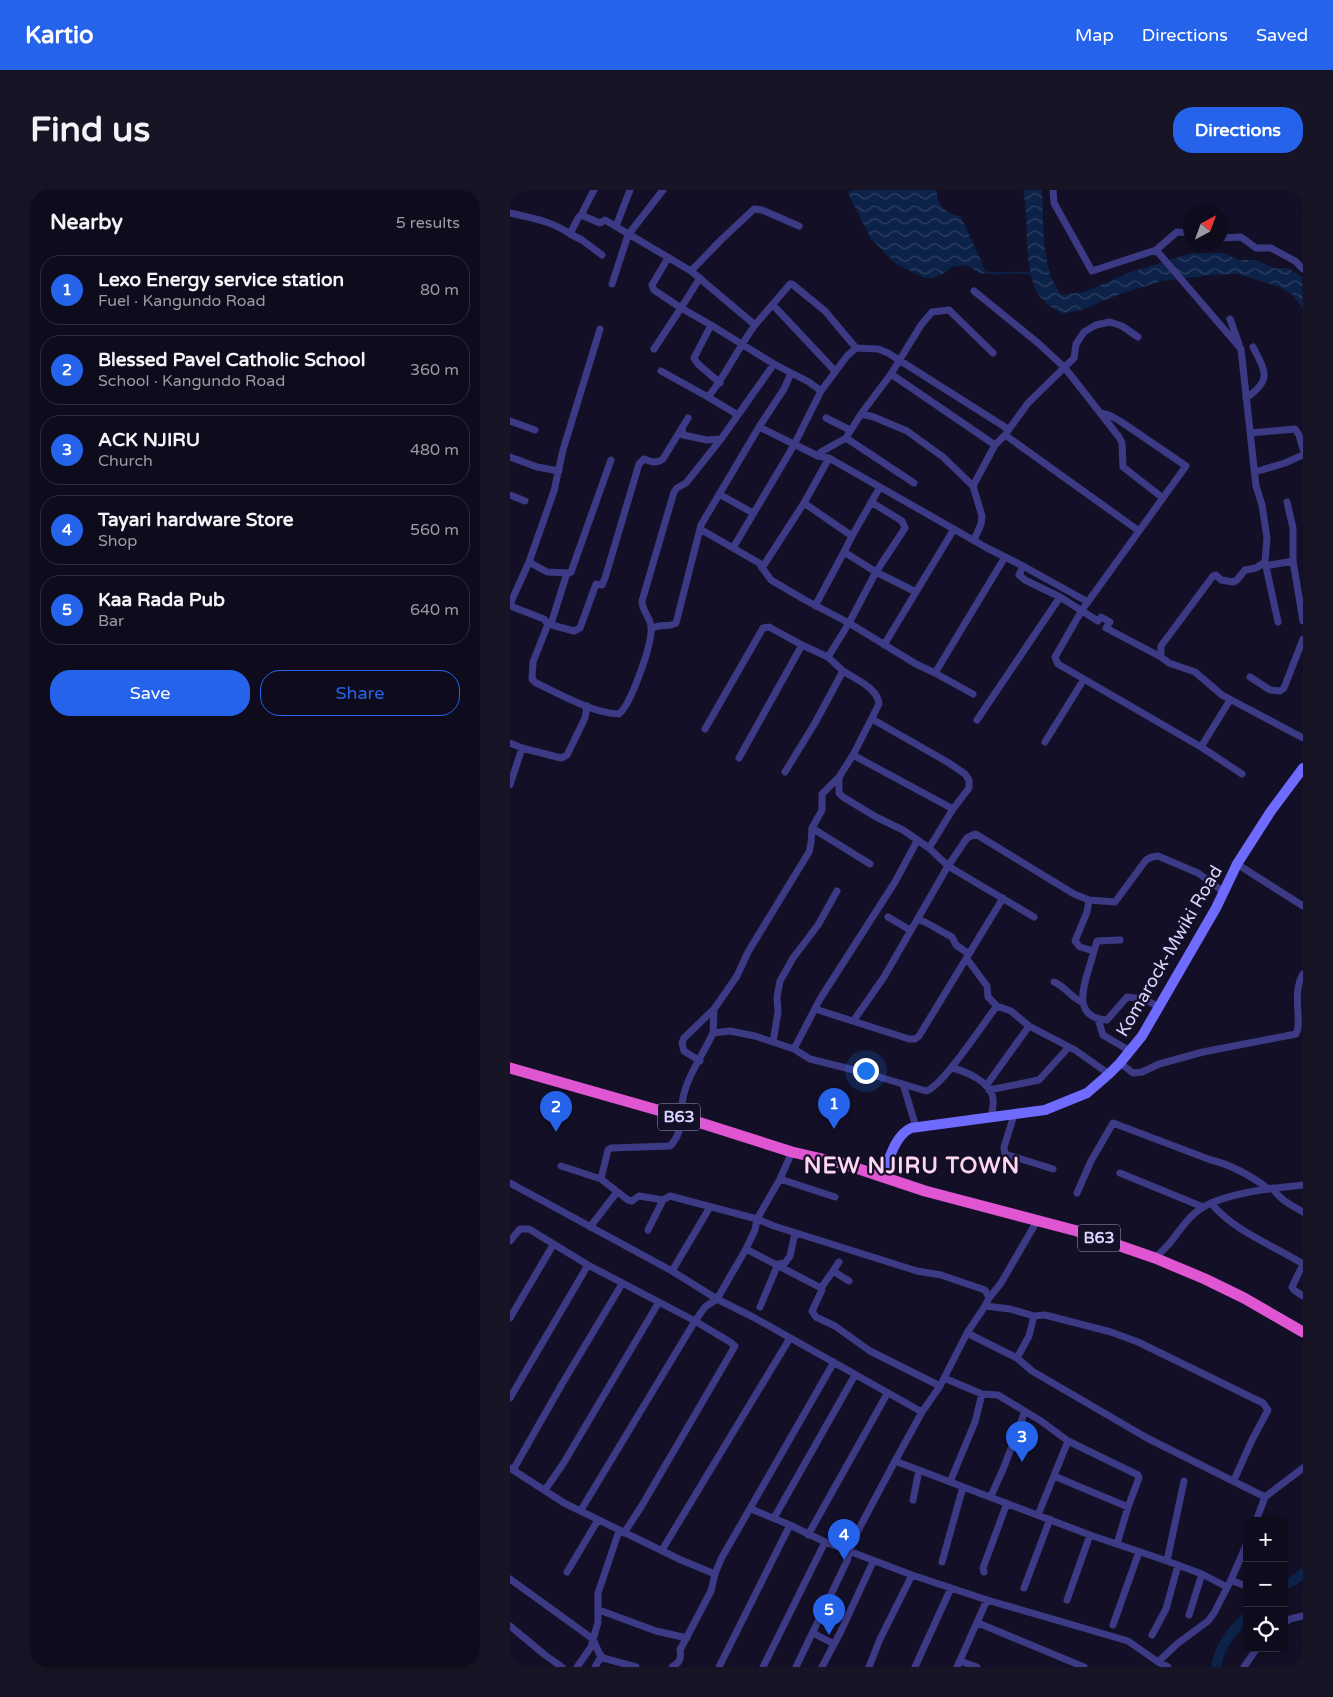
<!DOCTYPE html>
<html lang="en">
<head>
<meta charset="utf-8">
<style>
	:root { --surface:#0e0b1c; --page:#171425; --text:#f1f3f6; --muted:#9b9ba3; --line:#2e2b3b; --accent:#2563eb }
	body { margin:0; font-family:"Varela Round",sans-serif; background:var(--page); color:var(--text) }
	.controls { position:absolute; right:15px; bottom:15px; display:grid; overflow:hidden; border-radius:10px; box-shadow:0 2px 8px #0003 }
	.controls button { width:45px; height:45px; display:grid; place-items:center; padding:0; border:0; border-bottom:1px solid var(--line); background:var(--surface); color:var(--text); font:25px sans-serif }
	.compass { position:absolute; left:673px; top:15px; width:45px; height:45px; border-radius:50%; background:var(--surface); box-shadow:0 2px 8px #0003; rotate:41deg }
	.you { position:absolute; left:355px; top:880px; width:18px; height:18px; margin:-12px; border:4px solid #fff; border-radius:50%; background:#1a73e8; box-shadow:0 0 0 8px #1a73e833 }
	.badge { display:grid; place-items:center; width:32px; height:32px; border-radius:50%; background:var(--accent); color:#fff; font-size:16px; font-weight:700 }
	.pin { position:absolute; translate:-50% -41px; filter:drop-shadow(0 1px 2px #0008) }
	.pin::after { content:''; position:absolute; top:26px; width:18px; height:15px; background:inherit; clip-path:polygon(0 0,100% 0,50% 100%) }
	.list { margin:0; padding:0; list-style:none }
	h2 { display:flex; justify-content:space-between; align-items:center; height:65px; margin:0; padding:0 20px; font-size:21px }
	h2 small { font-size:16px; font-weight:400; color:var(--muted) }
	.list li { display:grid; grid-template-columns:32px 1fr auto; gap:15px; align-items:center; box-sizing:border-box; height:70px; margin:0 10px 10px; padding:0 10px; border:1px solid var(--line); border-radius:20px }
	.list b { display:block; font-size:19px; white-space:nowrap }
	.list p { margin:0; font-size:16px; white-space:nowrap; color:var(--muted) }
	.list em { font-size:16px; font-style:normal; color:var(--muted) }
	.actions { display:flex; gap:10px; padding:15px 20px }
	.actions a { flex:1; padding:11px 0; border:1px solid var(--accent); border-radius:20px; text-align:center; font-size:18px; color:var(--accent) }
	.actions .main { background:var(--accent); color:#fff }
	.icon { flex:none; width:28px; height:28px; fill:none; stroke:currentColor; stroke-width:2; stroke-linecap:round; stroke-linejoin:round }
	.map { position:relative; flex:none; width:793px; height:1477px; overflow:hidden; border-radius:20px }
	header { display:flex; align-items:center; gap:30px; box-sizing:border-box; height:70px; padding:0 25px; background:var(--accent); color:#fff }
	header strong { font-size:24px }
	nav { display:flex; gap:28px; margin-inline-start:auto; font-size:18px }
	.intro { display:flex; align-items:center; justify-content:space-between; box-sizing:border-box; height:120px; padding:0 30px }
	h1 { margin:0; font-size:35px }
	.button { padding:12px 22px; border-radius:20px; background:var(--accent); color:#fff; font-size:18px; font-weight:700 }
	main { display:flex; gap:30px; padding:0 30px }
	aside { flex:1; background:var(--surface); border-radius:20px; box-shadow:0 2px 8px #0003 }
	.map>svg:first-child { display:block }
	.water { fill:url(#water-waves) }
	.lines { fill:none; stroke-linecap:round; stroke-linejoin:round }
	.stream { stroke:#0c2248; stroke-width:2 }
	.river { stroke:#0c2248; stroke-width:10 }
	.minor { stroke:#3d3a85; stroke-width:7 }
	.secondary { stroke:#6f6bff; stroke-width:10 }
	.trunk { stroke:#e055d1; stroke-width:11 }
	.labels { text-anchor:middle; dominant-baseline:central; stroke-width:4.5; stroke-linejoin:round; paint-order:stroke }
	.shield { fill:#130f26; stroke:#9e99be; stroke-width:1 }
	.shield-label { font-size:16px; font-weight:bold; fill:#d9d4ff }
	.street-label { font-size:18px; fill:#d9d4ff; stroke:#130f26 }
	.district-label { font-size:22px; font-weight:bold; letter-spacing:1px; fill:#ffd6f0; stroke:#130f26 }
</style>
</head>
<body>
<header>
<strong>Kartio</strong>
<nav><a>Map</a><a>Directions</a><a>Saved</a></nav>
</header>
<div class="intro"><h1>Find us</h1><a class="button">Directions</a></div>
<main>
<aside>
<h2>Nearby<small>5 results</small></h2>
<ul class="list">
<li><span class="badge">1</span><div><b>Lexo Energy service station</b><p>Fuel · Kangundo Road</p></div><em>80 m</em></li>
<li><span class="badge">2</span><div><b>Blessed Pavel Catholic School</b><p>School · Kangundo Road</p></div><em>360 m</em></li>
<li><span class="badge">3</span><div><b>ACK NJIRU</b><p>Church</p></div><em>480 m</em></li>
<li><span class="badge">4</span><div><b>Tayari hardware Store</b><p>Shop</p></div><em>560 m</em></li>
<li><span class="badge">5</span><div><b>Kaa Rada Pub</b><p>Bar</p></div><em>640 m</em></li>
</ul>
<div class="actions"><a class="main">Save</a><a>Share</a></div>
</aside>
<div class="map">
<svg width="793" height="1477" viewBox="0 0 793 1477">
	<defs>
		<pattern id="water-waves" width="16" height="10" patternUnits="userSpaceOnUse" patternTransform="scale(1.25)"><rect width="16" height="10" fill="#0c2248"/><path d="M0 5q4-4 8 0t8 0" fill="none" stroke="#2f4163"/></pattern>
	</defs>
	<rect width="100%" height="100%" fill="#130f26"/>
	<path class="water" d="M340,0H427C426,14 436,24 450,26L453,31L476,82L474,84L468,82L457,75L441,77L436,82L423,88H415L386,74L361,49L338,3Z
		M513,0H532C534,30 530,82 552,105L574,102L621,82L682,63H714L729,70H746L764,78H778L792,87L793,119L783,105L769,97L727,84L703,85L652,91L613,103L574,119L553,124C544,119 535,114 529,105C512,80 520,30 513,0Z"/>
	<g class="lines">
		<path class="stream" d="M476,82C492,86 508,79 523,85"/>
		<path class="river" d="M774,1396L786,1389L793,1383
			M706,1477C709,1455 722,1442 737,1426"/>
		<path class="minor" d="M543,0L544,13L582,81L646,60L667,42L681,43
			M0,23C21,28 42,31 60,44L68,28L71,25L90,33L95,30L181,81L245,135C228,158 216,185 198,207L228,225
			M71,25L84,0
			M106,36L120,0
			M60,44L72,50L92,65
			M711,48L731,47L746,58H761L785,71L793,79
			M646,60L731,159L746,296L752,315L757,348L755,372L768,432
			M181,81L211,50L244,19L252,20L289,36
			M190,88L171,118L201,135L184,168L188,174L210,193
			M102,94L118,45L153,0
			M464,101L528,153L555,178L609,247L612,253L613,277L653,308
			M263,115L325,181
			M720,129L729,154
			M201,135L264,174L299,192L311,201L284,255L223,358
			M245,135L280,94H282L315,121L346,158L368,159L378,163L498,239
			M90,139L53,260L44,301L19,372L0,414L3,417L34,429L38,434L23,472L22,489L26,493C50,504 82,523 109,524C121,514 143,453 141,436C140,427 132,421 132,411L164,302L167,298L176,293L211,249L264,174
			M144,159L171,118L144,100L142,95L158,68
			M151,181L198,207
			M381,184L485,255
			M311,201L337,166L346,158
			M736,208C762,190 756,182 743,157
			M590,223L599,225L610,231L676,276L572,420L545,467L548,474L691,557
			M351,224L364,227L397,241L433,267L463,296L472,326L471,334L464,350
			M316,228L340,240
			M0,231L25,240
			M249,237L308,266
			M172,238L173,245L197,250L211,249
			M497,242L518,213L564,168L566,154L574,142L586,135L600,132L612,136L628,147
			M741,243L785,239L789,245L793,259
			M336,248L404,293
			M0,267L27,277L49,281
			M319,268L308,266L311,262L336,248L351,224L381,184L411,135L422,122L439,120L483,163
			M745,282L775,273L793,265
			M463,296L485,255L495,245L629,341
			M209,304L243,323
			M0,305L15,311
			M777,312L783,338V371L793,431
			M190,339L249,373L261,390L295,410L339,433L406,474L425,483L495,367
			M342,346L370,297
			M19,372L37,382L59,383L61,382L101,270
			M513,376L578,412
			M755,376L783,371
			M252,378L294,313
			M406,402L366,382L334,362L342,346L294,313L319,268L477,358L513,376L509,385L515,390L550,407L588,431L591,427L600,432L596,438L651,467L659,473L685,482L712,505L793,548
			M305,416L334,362
			M38,434L64,441L70,438L86,394L92,395L95,388L129,274L134,269C142,272 146,274 153,269L178,228
			M41,434L57,383
			M141,439C151,433 159,438 166,433L191,335L249,237L274,199L281,183
			M374,455L444,339
			M318,467L339,433L366,382L395,338L392,331L361,312
			M651,467V456L703,386L706,385L711,390L723,392L727,390L735,380L746,378L755,372
			M333,481C345,489 368,498 369,514L343,565L329,587V603L333,607L366,627L393,640L419,658L438,676L374,787L344,830
			M425,483L463,504
			M740,487L760,500L770,501L774,498L793,449
			M720,510L691,557L732,584
			M362,529L439,573L455,584L459,590V598L443,619
			M467,530L550,407
			M195,539L253,438L259,437L292,455
			M535,552L574,489
			M0,553L12,558
			M343,565L443,619L419,658
			M229,568L292,455L318,467L333,481L305,533L275,582
			M329,587L312,604V620L302,638L301,653L299,662L238,762L227,786L204,819L203,843L220,841L245,846L284,859L300,869L356,883L416,901C433,896 474,832 487,816
			M0,595L12,558L51,568L57,565L75,528L77,516
			M302,638L360,674
			M727,674L793,716
			M579,710L577,722L565,751L570,757L584,761C578,786 556,827 597,830L617,807L634,809L649,817
			M378,727L400,740
			M524,727L438,676L457,648L465,644L469,646L564,704L579,710L605,712L636,670L642,667L648,666L688,683L714,702
			M407,729C420,733 429,741 442,747L446,755L459,764
			M584,761L587,751L610,750
			M457,769L477,796L478,807L487,816L501,821L519,836L565,860L599,884
			M544,792C555,796 561,808 572,812
			M305,819L399,849H405L409,846L493,708
			M588,829L593,845L620,861
			M263,852L268,822L267,807L270,791L283,768L308,735L327,701
			M284,859L310,809L385,692L407,651
			M190,871L174,861L172,853L174,848L204,819
			M610,873L623,883L632,882L649,874L693,862L786,844C793,832 781,804 793,784
			M442,878C455,881 481,892 483,908C484,914 482,922 481,928
			M393,894L406,937
			M476,896L519,836
			M479,900L529,890L558,858
			M504,925L494,957L495,964L543,979
			M51,976L91,989L118,1010L122,1011L129,1006L153,1010L160,1006L247,1029L264,1036L407,1081L431,1085L475,1100L479,1108
			M610,983L693,1017
			M91,989L98,960L101,958L160,956C174,942 170,926 173,908C177,886 194,863 203,843
			M270,989L325,1007
			M0,993L162,1081L207,1109L243,1127L412,1222
			M763,998C768,1009 783,1016 793,1022
			M567,1003L581,971L603,933L701,970C723,975 741,986 759,999
			M701,1013C725,1042 761,1054 793,1074
			M80,1037L107,1002
			M138,1040L153,1010
			M0,1051L10,1039H19L78,1075L185,1131L220,1152L225,1156L131,1317L114,1343
			M236,1059L311,1098L312,1100L302,1121L306,1127L325,1136L360,1161L430,1196
			M645,1068C651,1062 658,1056 663,1049C671,1039 678,1027 689,1020C712,1003 764,998 793,995
			M793,1074L782,1097L784,1100L793,1106
			M162,1081L200,1017
			M323,1081L329,1072
			M311,1098L323,1081L339,1091
			M475,1116L500,1119L524,1126L535,1125L601,1142L628,1152L753,1213L758,1220L742,1250L724,1290
			M250,1117L268,1074L275,1073L280,1066L285,1043
			M0,1128L43,1055
			M457,1143L507,1168L522,1181L637,1248L755,1307
			M507,1168L519,1146L524,1126
			M434,1188L472,1204L488,1205L531,1231L558,1251L628,1285L629,1288L618,1317L607,1354
			M0,1208L78,1075
			M385,1271L580,1345L657,1371L692,1384L717,1397
			M0,1278L54,1313L171,1370L205,1384
			M3,1280L52,1194L112,1094
			M544,1286L618,1317
			M440,1292L465,1232L472,1204
			M35,1300L53,1274L149,1112
			M481,1306L494,1277L515,1221
			M403,1310L409,1280
			M241,1319L280,1335L315,1352L402,1385L477,1410L618,1451L648,1472L658,1477
			M71,1320L185,1131L195,1117L207,1109L236,1059L245,1040L247,1029L270,989L282,962
			M528,1325L558,1251
			M264,1328L345,1185
			M746,1331L755,1307L793,1278
			M298,1345L377,1204
			M152,1360L280,1148
			M657,1371L674,1291
			M432,1372L453,1297
			M57,1382L88,1330
			M474,1382L473,1378L497,1313
			M0,1389L83,1449L89,1463L93,1468L89,1470L85,1477
			M721,1390L733,1395L737,1394
			M514,1398L540,1329
			M557,1410L580,1345
			M89,1420L146,1441L177,1448
			M679,1425L692,1384
			M468,1433L574,1477
			M774,1433L780,1429L793,1426
			M603,1435L629,1362
			M0,1436L35,1465L52,1477
			M303,1443L324,1454
			M642,1445L656,1419L668,1375
			M91,1466L93,1468L126,1477
			M450,1471L467,1477
			M648,1472L667,1454L698,1431L704,1423L721,1390L737,1353
			M0,1474L3,1477
			M67,1477L81,1457L88,1432V1403L109,1341
			M162,1477C169,1473 172,1469 170,1460L201,1401L205,1384L211,1369L324,1172
			M209,1477L280,1335
			M253,1477L315,1352
			M286,1477L337,1371L343,1350L385,1271L412,1222L430,1196L457,1143L475,1116L479,1108L491,1093L527,1031
			M312,1477L330,1443L363,1372
			M359,1477L370,1449L402,1385
			M405,1477L441,1398
			M447,1477L477,1410
			M734,1477L747,1458"/>
		<path class="secondary" d="M372,987C379,971 384,946 401,938L535,920L577,903L599,884L610,873L632,846L706,718L727,674L761,621L793,578"/>
		<path class="trunk" d="M0,878L172,927L282,962L334,974L415,1001L567,1041L645,1068L695,1089L734,1108L793,1142"/>
	</g>
	<g class="labels">
		<g class="shield">
			<rect x="148" y="913.5" width="42" height="27" rx="4"/>
			<rect x="568" y="1034.5" width="42" height="27" rx="4"/>
		</g>
		<g class="shield-label">
			<text x="169" y="927">B63</text>
			<text x="589" y="1048">B63</text>
		</g>
		<g class="street-label">
			<text transform="translate(659 761) rotate(-60)">Komarock-Mwiki Road</text>
		</g>
		<g class="district-label">
			<text x="402" y="976">NEW NJIRU TOWN</text>
		</g>
	</g>
</svg>
<div class="controls">
<button>+</button>
<button>−</button>
<button><svg class="icon" aria-label="locate" viewBox="0 0 24 24"><circle cx="12" cy="12" r="6"/><path d="M12 2v4M12 18v4M2 12h4M18 12h4"/></svg></button>
</div>
<svg class="compass" viewBox="-18 -18 36 36"><path d="M0-13l5 13h-10z" fill="#e53935"/><path d="M0 13l5-13h-10z" fill="#9b9ba3"/></svg>
<div class="you"></div>
<div class="pin badge" style="left:324px;top:939px">1</div>
<div class="pin badge" style="left:46px;top:942px">2</div>
<div class="pin badge" style="left:512px;top:1272px">3</div>
<div class="pin badge" style="left:334px;top:1370px">4</div>
<div class="pin badge" style="left:319px;top:1445px">5</div>
</div>
</main>
</body>
</html>
